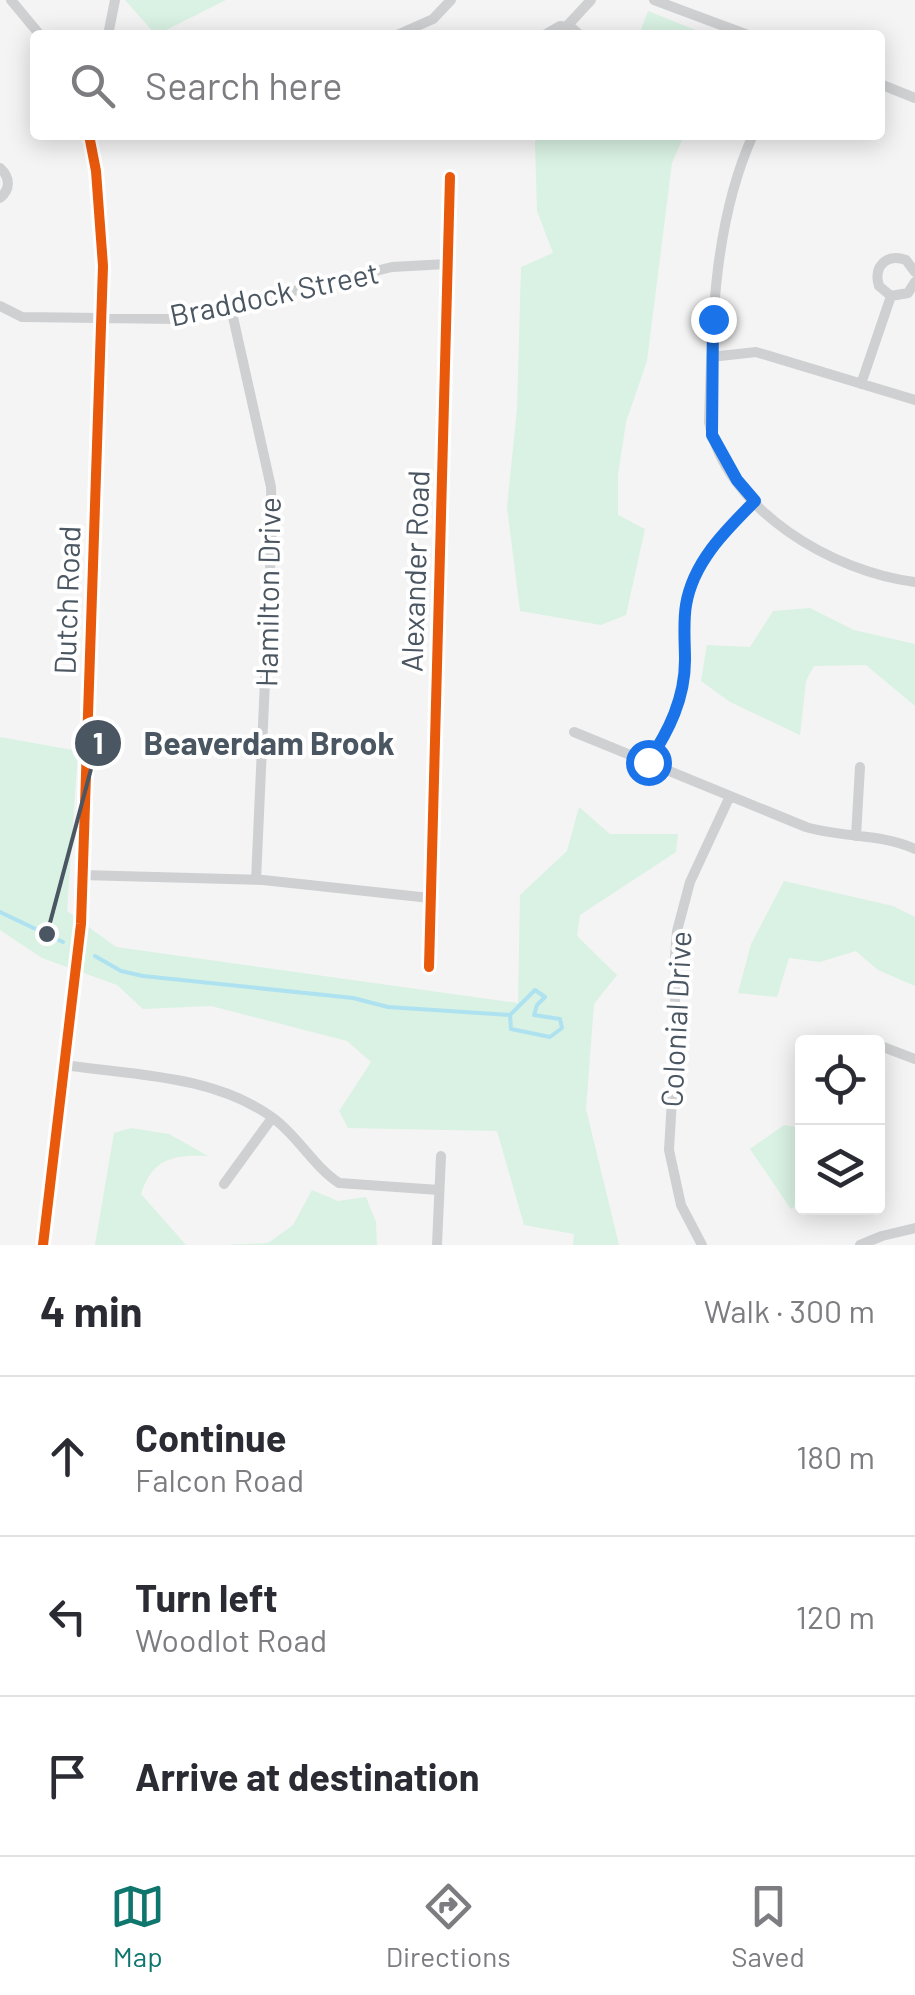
<!DOCTYPE html>
<html lang="en">
<head>
<meta charset="utf-8">
<style>
	:root { --surface:#fff; --page:#f7f7f7; --text:#2b2b33; --muted:#7c7c81; --line:#e1e1e2; --accent:#0f766e }
	body { margin:0; font-family:Barlow,sans-serif; background:var(--page); color:var(--text) }
	.controls { position:absolute; right:30px; bottom:30px; display:grid; overflow:hidden; border-radius:10px; box-shadow:0 5px 25px #0003 }
	.controls button { width:90px; height:90px; display:grid; place-items:center; padding:0; border:0; border-bottom:2px solid var(--line); background:var(--surface); color:var(--text); font:50px sans-serif }
	.stop { position:absolute; width:30px; height:30px; margin:-22px; border:8px solid #1a73e8; border-radius:50%; background:#fff }
	.stop.end { background:#1a73e8; border-color:#fff; box-shadow:0 2px 10px #0008 }
	.list { margin:0; padding:0; list-style:none }
	h2 { display:flex; justify-content:space-between; align-items:center; height:130px; margin:0; padding:0 40px; font-size:42px }
	h2 small { font-size:32px; font-weight:400; color:var(--muted) }
	.list li { display:grid; grid-template-columns:65px 1fr auto; gap:30px; align-items:center; box-sizing:border-box; height:160px; padding:0 40px; border-top:2px solid var(--line) }
	.list b { display:block; font-size:38px; white-space:nowrap }
	.list p { margin:0; font-size:32px; white-space:nowrap; color:var(--muted) }
	.list em { font-size:32px; font-style:normal; color:var(--muted) }
	.icon { flex:none; width:55px; height:55px; fill:none; stroke:currentColor; stroke-width:2; stroke-linecap:round; stroke-linejoin:round }
	.map { position:relative; flex:none; width:915px; height:1245px; overflow:hidden }
	.search { position:absolute; background:var(--surface); box-shadow:0 5px 25px #0003; left:30px; right:30px; top:30px; height:110px; display:flex; align-items:center; gap:25px; box-sizing:border-box; padding:0 35px; border-radius:10px; color:var(--muted); font-size:38px }
	.sheet { height:610px; background:var(--surface) }
	nav { display:flex; justify-content:space-around; align-items:center; box-sizing:border-box; height:140px; border-top:2px solid var(--line); background:var(--surface); font-size:28px; color:var(--muted) }
	nav a { display:grid; justify-items:center; gap:5px }
	nav .on { color:var(--accent) }
	.map>svg:first-child { display:block }
	.green { fill:#d9f2e3 }
	.lines { fill:none; stroke-linecap:round; stroke-linejoin:round }
	.stream { stroke:#aee2f0; stroke-width:4 }
	.street { stroke:#ced0d2; stroke-width:10 }
	.cycleway-casing { stroke:#fff; stroke-width:16 }
	.cycleway { stroke:#e8590c; stroke-width:10 }
	.route { stroke:#1a73e8; stroke-width:12 }
	.labels { text-anchor:middle; dominant-baseline:central; stroke-width:8; stroke-linejoin:round; paint-order:stroke }
	.street-label { font-size:30px; fill:#4a5661; stroke:#fff }
	.leader { fill:none; stroke:#4a5661; stroke-width:4 }
	.callout-dot { fill:#4a5661; stroke:#fff; stroke-width:4 }
	.mark-label { font-size:30px; text-anchor:middle; font-weight:bold; fill:#fff }
	.callout-label { font-size:32px; text-anchor:middle; font-weight:bold; fill:#4a5661; stroke:#fff; stroke-width:8; stroke-linejoin:round; paint-order:stroke }
</style>
</head>
<body>
<div class="map">
<svg width="915" height="1245" viewBox="0 0 915 1245">
	<rect width="100%" height="100%" fill="#f4f4f4"/>
	<path class="green" d="M125,0H226L156,35Z
		M648,11L708,35H639Z
		M539,135H684L672,163L647,361L626,422L618,475V515L645,529L626,615L601,625L520,611L507,507L517,409L521,267L553,253L537,211L535,142Z
		M810,608L854,630L915,644V706L866,665L814,666L806,681L800,735L730,702L701,681L707,645L750,647L773,611Z
		M0,737L78,751L67,911L116,947L518,1003L520,895L567,851L579,807L610,834H678L676,852L580,915L577,936L617,975L594,1004L586,1109L619,1245H573L574,1234L524,1225L497,1131L348,1128L339,1111L371,1062L347,1041L211,1006L143,1009L117,985L42,958L0,930Z
		M784,881L893,906L915,917V986L878,970L856,951L820,962L789,958L777,997L738,993L751,944Z
		M784,1125L802,1128V1202L791,1209L750,1149Z
		M131,1128L169,1134L208,1156C173,1155 153,1158 141,1194L186,1245H95L114,1133Z
		M312,1190L338,1201L366,1197L376,1222L377,1245H224L268,1243L293,1225Z"/>
	<g class="lines">
		<path class="stream" d="M0,912L63,942
			M95,956L121,971L143,976L353,998L388,1007L510,1015
			M535,990L545,997L537,1005L534,1015L560,1019L562,1028L550,1037L511,1029L510,1015Z"/>
		<path class="street" d="M11,0L40,35
			M654,0L748,35
			M567,26L591,0
			M108,35L115,0
			M397,35L433,19L451,0
			M544,35L560,26L572,28L580,35
			M880,84L915,98
			M753,135C713,223 712,327 709,422C726,510 833,572 915,582
			M0,168C10,177 11,189 0,198
			M915,272L906,260C887,253 873,266 879,286L891,296L908,293L915,282
			M0,306L22,317L178,319L392,267L447,264
			M231,308L271,487L272,526L256,880
			M711,357L756,352L915,400
			M861,384L891,296
			M574,732L806,827C842,838 880,833 915,849
			M648,762C669,731 685,698 685,660C685,642 683,623 686,605C693,562 726,530 755,501
			M856,836L860,767
			M82,875L263,880L430,898
			M429,967L450,177
			M878,1045L915,1059
			M64,1065C133,1075 215,1075 273,1118C298,1136 313,1166 339,1183L439,1190
			M224,1184L272,1118
			M43,1245L81,924L103,266L96,171L89,135
			M437,1245L441,1156
			M702,1245L681,1205L669,1150L675,1049V956L677,931L690,882L730,796
			M860,1245L882,1236L915,1228"/>
		<defs>
			<path id="cycleway" d="M429,967L450,177
				M43,1245L81,924L103,266L96,171L89,135"/>
		</defs>
		<use href="#cycleway" class="cycleway-casing"/>
		<use href="#cycleway" class="cycleway"/>
	</g>
	<g class="lines">
		<path class="route" d="M648,762C669,731 685,698 685,660C685,642 683,623 686,605C693,562 726,530 755,501L737,480L712,435L713,319"/>
	</g>
	<g class="labels">
		<g class="street-label">
			<text transform="translate(274 293) rotate(-12)">Braddock Street</text>
			<text transform="translate(414 571) rotate(-88)">Alexander Road</text>
			<text transform="translate(267 592) rotate(-89)">Hamilton Drive</text>
			<text transform="translate(66 600) rotate(-88)">Dutch Road</text>
			<text transform="translate(675 1019) rotate(-87)">Colonial Drive</text>
		</g>
	</g>
	<path class="leader" d="M47 934L98 743"/>
	<g class="callout-dot">
		<circle cx="47" cy="934" r="10"/>
		<circle cx="98" cy="743" r="25"/>
	</g>
	<g class="mark-label">
		<text x="98" y="754">1</text>
	</g>
	<g class="callout-label">
		<text x="269" y="755">Beaverdam Brook</text>
	</g>
</svg>
<div class="controls">
<button><svg class="icon" aria-label="locate" viewBox="0 0 24 24"><circle cx="12" cy="12" r="6"/><path d="M12 2v4M12 18v4M2 12h4M18 12h4"/></svg></button>
<button><svg class="icon" aria-label="layers" viewBox="0 0 24 24"><path d="M12 4l9 5-9 5-9-5zM3 14l9 5 9-5"/></svg></button>
</div>
<div class="stop" style="left:648px;top:762px"></div>
<div class="stop end" style="left:713px;top:319px"></div>
<div class="search"><svg class="icon" aria-label="search" viewBox="0 0 24 24"><circle cx="10" cy="10" r="6"/><path d="M15 15l6 6"/></svg>Search here</div>
</div>
<section class="sheet">
<h2>4 min<small>Walk · 300 m</small></h2>
<ul class="list">
<li><svg class="icon" aria-label="ahead" viewBox="0 0 24 24"><path d="M12 20V5M6 11l6-6 6 6"/></svg><div><b>Continue</b><p>Falcon Road</p></div><em>180 m</em></li>
<li><svg class="icon" aria-label="left" viewBox="0 0 24 24"><path d="M17 20v-9H6M10 6l-5 5 5 5"/></svg><div><b>Turn left</b><p>Woodlot Road</p></div><em>120 m</em></li>
<li><svg class="icon" aria-label="arrive" viewBox="0 0 24 24"><path d="M6 21V4h12l-3 4 3 4H6"/></svg><div><b>Arrive at destination</b></div></li>
</ul>
</section>
<nav>
<a class="on"><svg class="icon" aria-label="map" viewBox="0 0 24 24"><path d="M3 6l6-2 6 2 6-2v14l-6 2-6-2-6 2zM9 4v14M15 6v14"/></svg>Map</a>
<a><svg class="icon" aria-label="directions" viewBox="0 0 24 24"><path d="M12 3l9 9-9 9-9-9zM9 14v-3h6M13 9l2 2-2 2"/></svg>Directions</a>
<a><svg class="icon" aria-label="saved" viewBox="0 0 24 24"><path d="M7 4h10v16l-5-4-5 4z"/></svg>Saved</a>
</nav>
</body>
</html>
